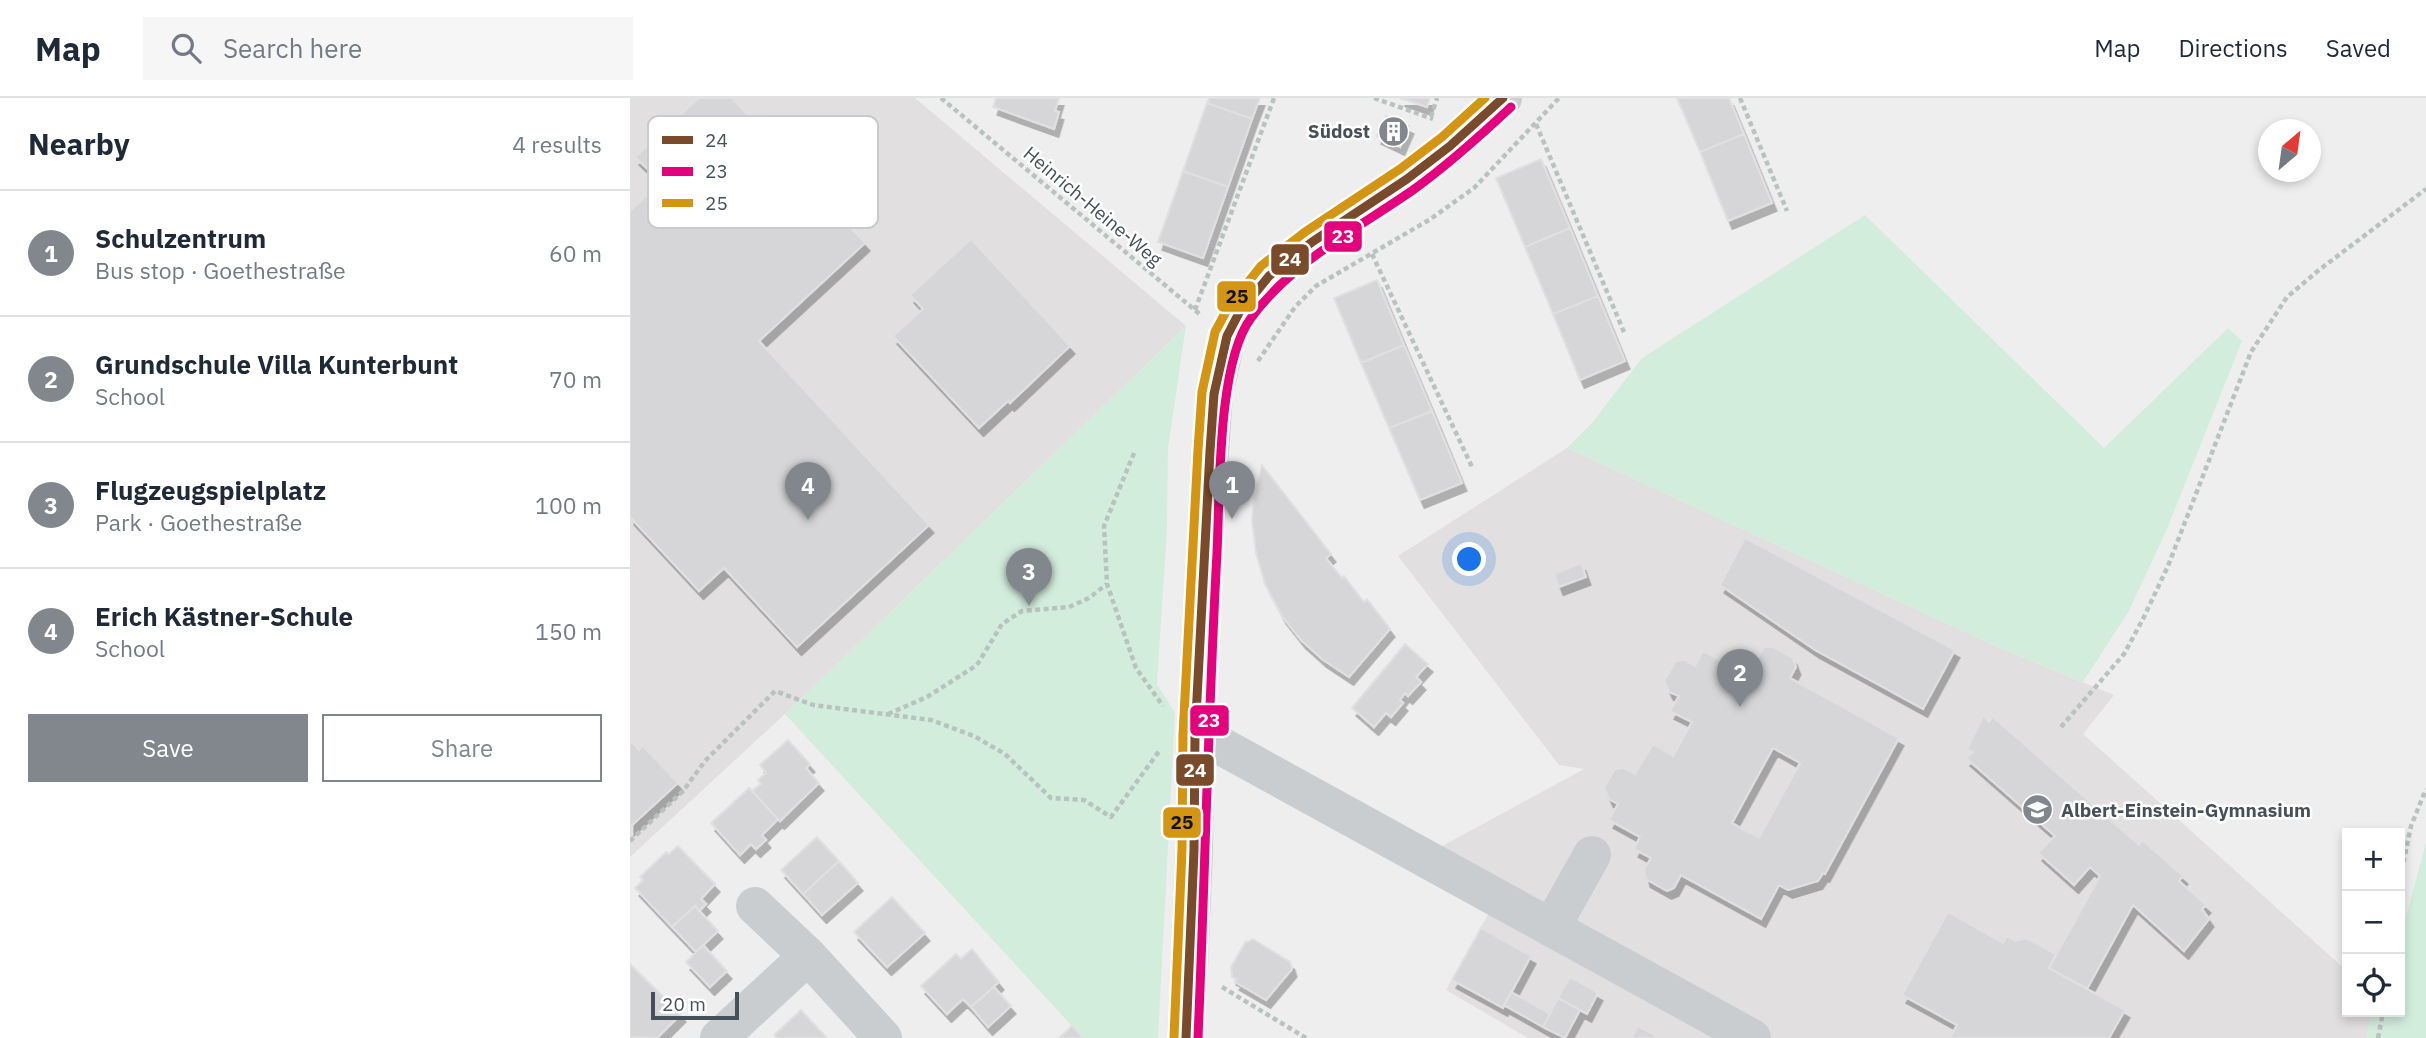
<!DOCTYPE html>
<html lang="en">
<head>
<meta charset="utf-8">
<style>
	:root { --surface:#fff; --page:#f6f6f7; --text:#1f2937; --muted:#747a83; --line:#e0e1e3; --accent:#81878d }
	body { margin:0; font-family:"IBM Plex Sans",sans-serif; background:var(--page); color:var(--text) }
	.controls { position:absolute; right:21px; bottom:21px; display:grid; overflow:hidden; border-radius:0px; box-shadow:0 4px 10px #0003 }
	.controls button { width:63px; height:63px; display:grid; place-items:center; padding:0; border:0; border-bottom:2px solid var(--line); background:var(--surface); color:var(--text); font:35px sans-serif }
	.compass { position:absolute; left:1628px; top:21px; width:63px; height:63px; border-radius:50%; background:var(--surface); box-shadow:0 4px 10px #0003; rotate:29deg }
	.scale { position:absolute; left:21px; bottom:18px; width:88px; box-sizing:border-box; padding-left:7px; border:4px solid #465059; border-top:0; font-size:19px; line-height:24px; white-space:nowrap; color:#465059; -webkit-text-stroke:5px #fff; paint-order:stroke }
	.you { position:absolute; left:840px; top:462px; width:24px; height:24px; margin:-18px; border:5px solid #fff; border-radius:50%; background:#1a73e8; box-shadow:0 0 0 10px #1a73e833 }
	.badge { display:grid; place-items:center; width:46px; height:46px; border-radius:50%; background:var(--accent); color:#fff; font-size:23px; font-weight:700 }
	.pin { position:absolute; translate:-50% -58px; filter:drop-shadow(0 2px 4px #0008) }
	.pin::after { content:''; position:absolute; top:37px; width:24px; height:21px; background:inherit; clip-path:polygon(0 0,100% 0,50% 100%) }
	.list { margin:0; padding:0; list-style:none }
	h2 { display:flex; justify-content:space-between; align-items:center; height:91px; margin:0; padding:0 28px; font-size:30px }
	h2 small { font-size:23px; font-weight:400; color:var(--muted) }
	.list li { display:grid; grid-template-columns:46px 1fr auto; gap:21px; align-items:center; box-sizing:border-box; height:126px; padding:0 28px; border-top:2px solid var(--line) }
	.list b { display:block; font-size:26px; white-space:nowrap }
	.list p { margin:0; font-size:23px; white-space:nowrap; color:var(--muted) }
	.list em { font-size:23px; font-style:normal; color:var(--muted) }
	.actions { display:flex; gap:14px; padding:21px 28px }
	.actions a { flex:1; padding:16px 0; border:2px solid var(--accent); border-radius:0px; text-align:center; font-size:24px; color:var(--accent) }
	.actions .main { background:var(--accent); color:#fff }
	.icon { flex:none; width:38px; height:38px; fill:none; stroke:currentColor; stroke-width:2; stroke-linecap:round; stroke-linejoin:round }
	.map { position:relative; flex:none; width:1796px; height:940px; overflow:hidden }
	header { display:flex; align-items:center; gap:42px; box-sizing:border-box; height:98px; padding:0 35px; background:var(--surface); border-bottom:2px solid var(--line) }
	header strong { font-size:33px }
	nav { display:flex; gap:38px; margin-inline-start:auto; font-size:24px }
	.search { width:490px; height:63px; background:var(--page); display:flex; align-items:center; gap:18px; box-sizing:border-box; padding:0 24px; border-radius:0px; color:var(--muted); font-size:26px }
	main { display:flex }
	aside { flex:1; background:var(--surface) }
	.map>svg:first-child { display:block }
	.education { fill:#e1dfdf }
	.green { fill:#d3eddd }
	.building { fill:#d6d6d8; stroke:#e0e0e1; stroke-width:2; fill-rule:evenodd; filter:url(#shadow) }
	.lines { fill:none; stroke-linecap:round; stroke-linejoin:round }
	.path { stroke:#b8c3bf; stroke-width:4.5; stroke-dasharray:5 3.5; stroke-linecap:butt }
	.minor { stroke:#cacdcf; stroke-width:38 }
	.bus-1-casing { stroke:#fff; stroke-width:14 }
	.bus-2-casing { stroke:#fff; stroke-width:14 }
	.bus-3-casing { stroke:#fff; stroke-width:14 }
	.bus-1 { stroke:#7a4b2a; stroke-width:9 }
	.bus-2 { stroke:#e5007d; stroke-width:9 }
	.bus-3 { stroke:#d49512; stroke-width:9 }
	.labels { text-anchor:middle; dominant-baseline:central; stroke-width:5; stroke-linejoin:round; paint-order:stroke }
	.poi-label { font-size:19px; font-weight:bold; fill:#465059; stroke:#fff; text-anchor:end }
	.street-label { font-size:19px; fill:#465059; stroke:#fff }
	.key { fill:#fff; stroke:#c8cacd; stroke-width:2 }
	.key-label { font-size:19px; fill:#465059 }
	.line-badge { stroke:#fff; stroke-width:2.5 }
	.badge-label { font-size:19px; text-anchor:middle; font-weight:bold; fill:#fff }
	.pale-badge-label { font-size:19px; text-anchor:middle; font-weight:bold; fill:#111 }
</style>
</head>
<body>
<header>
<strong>Map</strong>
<div class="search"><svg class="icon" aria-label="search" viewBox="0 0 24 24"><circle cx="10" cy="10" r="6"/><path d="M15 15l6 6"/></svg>Search here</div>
<nav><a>Map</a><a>Directions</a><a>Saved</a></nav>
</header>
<main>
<aside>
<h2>Nearby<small>4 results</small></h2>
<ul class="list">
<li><span class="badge">1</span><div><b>Schulzentrum</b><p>Bus stop · Goethestraße</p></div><em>60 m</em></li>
<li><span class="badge">2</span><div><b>Grundschule Villa Kunterbunt</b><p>School</p></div><em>70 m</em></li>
<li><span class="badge">3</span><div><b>Flugzeugspielplatz</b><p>Park · Goethestraße</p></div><em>100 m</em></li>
<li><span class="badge">4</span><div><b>Erich Kästner-Schule</b><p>School</p></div><em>150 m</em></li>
</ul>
<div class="actions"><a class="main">Save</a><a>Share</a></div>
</aside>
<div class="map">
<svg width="1796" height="940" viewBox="0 0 1796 940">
	<defs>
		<filter id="shadow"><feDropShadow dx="4.5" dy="8" stdDeviation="0" flood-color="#0004"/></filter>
	</defs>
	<rect width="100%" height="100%" fill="#efeeee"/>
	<path class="education" d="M0,0H285L556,228L155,616L0,759Z
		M937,350L1370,550L1484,597L1453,636L1717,873V914H1741L1737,940H898L816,892L874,788L807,751L954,671L929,667L768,458Z"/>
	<path class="green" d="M1235,117L1474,350L1598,230L1612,243L1537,431L1499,513L1453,584L1370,550L937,350L961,326L1012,260Z
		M556,228L538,350L537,430L527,586L545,615L528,940H453L155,616Z
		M1796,744V940H1737L1741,914H1770V842Z"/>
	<path class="building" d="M69,0H102L235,145L129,243L299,427L167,549L94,470L69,493L0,419V113L31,84L5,59Z
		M366,0H429L425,13L429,14L424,31L363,9Z
		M579,0H630L622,21L577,5Z
		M770,0H800L797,9Z
		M1047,0H1099L1114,36L1070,54Z
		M577,5L622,21L598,89L553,73Z
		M756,18L779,28L770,49L747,38Z
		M1114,36L1142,105L1098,123L1070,54Z
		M911,61L940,130L895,149L866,80Z
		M553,73L598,89L573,160L528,144Z
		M940,130L968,198L923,216L895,149Z
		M341,141L440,248L380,305L378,303L349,330L263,238L293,211L280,197Z
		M747,182L774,247L731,265L704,200Z
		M968,198L995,263L950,282L923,216Z
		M774,247L802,313L759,330L731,265Z
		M802,313L832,385L790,402L759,330Z
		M632,367L701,456L696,460L712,480L714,478L734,504L737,501L760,531L719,579L692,561L671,542L652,518L635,486L626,455L622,423L624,399Z
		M1115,440L1325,552L1293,611L1185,552L1090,487Z
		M951,465L956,479L929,489L924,476Z
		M775,546L798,566L786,579L791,584L778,598L775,595L770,602L773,605L761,619L756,615L744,629L722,610Z
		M1134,549H1143L1162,559L1166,569L1160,580L1269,640L1195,776L1193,775L1188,783L1158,792L1149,787L1131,821L1051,777L1044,790L1037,793L1016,781L1014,772L1021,760L1004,751L1010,739L979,722L988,706L979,701L974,690L985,671L994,670L1005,676L1023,646L1043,658L1062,624L1040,613L1049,598L1039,594L1034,583L1046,563L1055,562L1065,568L1073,553L1104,570L1113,554L1127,562ZM1143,650L1170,665L1129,740L1102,725Z
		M1352,616L1359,624L1363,619L1509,747L1512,742L1553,778L1549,783L1576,807L1572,811L1579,821L1554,853L1503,807L1457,891L1419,870L1470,778L1460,769L1444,787L1408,755L1425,738L1336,660L1343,654L1337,651L1352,621Z
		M0,642L9,652L13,648L48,685L0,729Z
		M158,642L180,666L176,670L189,685L150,723L122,693L131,686L128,682L136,675L130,667Z
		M119,690L148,721L132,737L136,742L126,751L121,746L110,757L81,725Z
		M187,739L209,763L173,796L151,772Z
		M48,748L85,786L71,801L76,806L69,813L65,808L42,829L5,790L13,782L10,779L36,754L39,756Z
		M209,763L228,785L192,817L173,796Z
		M262,799L295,835L257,869L224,834Z
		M65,808L88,833L66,854L42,829Z
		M1318,814L1373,845L1377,838L1385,843L1396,840L1426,856L1419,870L1495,912L1479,940H1320L1327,927L1272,897Z
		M851,830L901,858L873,910L822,882Z
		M623,841L660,864L662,871L636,902L605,884L607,881L602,879L601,869L616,843L618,844Z
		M73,847L97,873L80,889L56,864Z
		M342,851L369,884L341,909L333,901L317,916L291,888L326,856L331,861Z
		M0,866L51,916L27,940L0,939Z
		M940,879L968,895L957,916L928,900Z
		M364,889L381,908L358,929L341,909Z
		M881,894L920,916L913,929L874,907Z
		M928,900L950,912L935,940L913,929Z
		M171,912L197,940H147L144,937Z
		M442,928L453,940H429Z
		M1008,928L1030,940H1001Z"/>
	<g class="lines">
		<path class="path" d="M311,0L572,218
			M744,0L803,21
			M1110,0L1157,113
			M801,19L807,0
			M906,26L994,234
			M742,156L842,369
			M565,212L644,0
			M628,263L665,209L686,188L799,122L844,90L929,0
			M504,355L474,428L477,486L506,570L533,608
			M258,616L297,599L347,567L372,526L392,513L439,509L459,500L477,486
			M1431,629L1494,556L1513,521L1538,468L1621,254L1657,199L1689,172L1796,91
			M0,743L53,693L75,663L145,593L183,607L301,622L344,638L375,656L421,700L454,702L481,719L530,652
			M1770,781L1781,728L1796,691
			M592,889L676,940
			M1748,940L1753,914"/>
		<path class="minor" d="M565,638L591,648L1122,940
			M125,808L178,858L253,940
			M921,830L962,757
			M89,940L178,858
			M556,940L564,752L565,638L580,353L584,296L597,238L609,215L639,178L682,144L777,81L820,48L873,0"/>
		<defs>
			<path id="bus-1" d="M556,940L564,752L565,638L580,353L584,296L597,238L609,215L639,178L682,144L777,81L820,48L873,0"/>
			<path id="bus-2" d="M568,940C575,778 578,617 587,455C590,396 587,265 621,220C663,163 727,131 783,92C818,67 850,38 881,9"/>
			<path id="bus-3" d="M544,939L552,752L553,637L568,352L572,294L585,234L599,208L631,168L675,134L770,71L812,39L855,0"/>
		</defs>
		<use href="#bus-1" class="bus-1-casing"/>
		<use href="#bus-2" class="bus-2-casing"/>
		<use href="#bus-3" class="bus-3-casing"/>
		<use href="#bus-1" class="bus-1"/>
		<use href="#bus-2" class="bus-2"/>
		<use href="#bus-3" class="bus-3"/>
	</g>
	<defs>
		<symbol id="building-disc" viewBox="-11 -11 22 22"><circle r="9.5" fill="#81878d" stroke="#fff"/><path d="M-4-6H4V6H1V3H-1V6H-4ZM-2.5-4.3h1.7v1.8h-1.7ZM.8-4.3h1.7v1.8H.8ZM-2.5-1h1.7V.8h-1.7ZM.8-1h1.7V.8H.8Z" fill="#fff"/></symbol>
		<symbol id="school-disc" viewBox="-11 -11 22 22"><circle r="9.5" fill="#81878d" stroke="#fff"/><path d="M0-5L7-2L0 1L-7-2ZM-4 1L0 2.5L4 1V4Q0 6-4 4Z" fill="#fff"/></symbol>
	</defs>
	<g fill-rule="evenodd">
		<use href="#building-disc" x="746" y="16" width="35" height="35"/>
		<use href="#school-disc" x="1390" y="694" width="35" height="35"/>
	</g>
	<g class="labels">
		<g class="poi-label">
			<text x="740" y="33">Südost</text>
			<text x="1431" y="712" text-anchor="start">Albert-Einstein-Gymnasium</text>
		</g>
		<g class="street-label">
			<text transform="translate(463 108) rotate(40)">Heinrich-Heine-Weg</text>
		</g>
	</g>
	<rect x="18" y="18" width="230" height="112" rx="10" class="key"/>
	<rect x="32" y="38" width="31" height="8" fill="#7a4b2a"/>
	<rect x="32" y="69" width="31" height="9" fill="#e5007d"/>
	<rect x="32" y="101" width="31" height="8" fill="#d49512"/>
	<g class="key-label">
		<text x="75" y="49">24</text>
		<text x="75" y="80">23</text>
		<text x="75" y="112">25</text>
	</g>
	<g class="line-badge">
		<rect x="693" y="122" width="40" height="33" rx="7" fill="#e5007d"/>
		<rect x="640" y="145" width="40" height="33" rx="7" fill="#7a4b2a"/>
		<rect x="586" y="182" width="41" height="33" rx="7" fill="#d49512"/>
		<rect x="559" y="606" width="41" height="33" rx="7" fill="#e5007d"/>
		<rect x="545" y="655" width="40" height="34" rx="7" fill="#7a4b2a"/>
		<rect x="532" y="708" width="40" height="33" rx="7" fill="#d49512"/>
	</g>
	<g class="badge-label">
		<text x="713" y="145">23</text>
		<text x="660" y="168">24</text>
		<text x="579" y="629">23</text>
		<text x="565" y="679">24</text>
	</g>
	<g class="pale-badge-label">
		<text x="607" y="205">25</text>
		<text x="552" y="731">25</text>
	</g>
</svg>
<div class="controls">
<button>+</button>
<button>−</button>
<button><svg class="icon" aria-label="locate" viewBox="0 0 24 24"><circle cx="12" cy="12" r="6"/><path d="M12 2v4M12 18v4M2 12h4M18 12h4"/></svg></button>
</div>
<svg class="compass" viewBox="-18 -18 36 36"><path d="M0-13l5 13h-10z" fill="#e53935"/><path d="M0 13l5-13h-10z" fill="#747a83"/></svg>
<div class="scale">20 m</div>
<div class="you"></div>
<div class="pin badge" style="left:602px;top:421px">1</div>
<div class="pin badge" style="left:1110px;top:609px">2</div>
<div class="pin badge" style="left:399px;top:508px">3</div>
<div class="pin badge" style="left:178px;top:422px">4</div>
</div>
</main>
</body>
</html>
